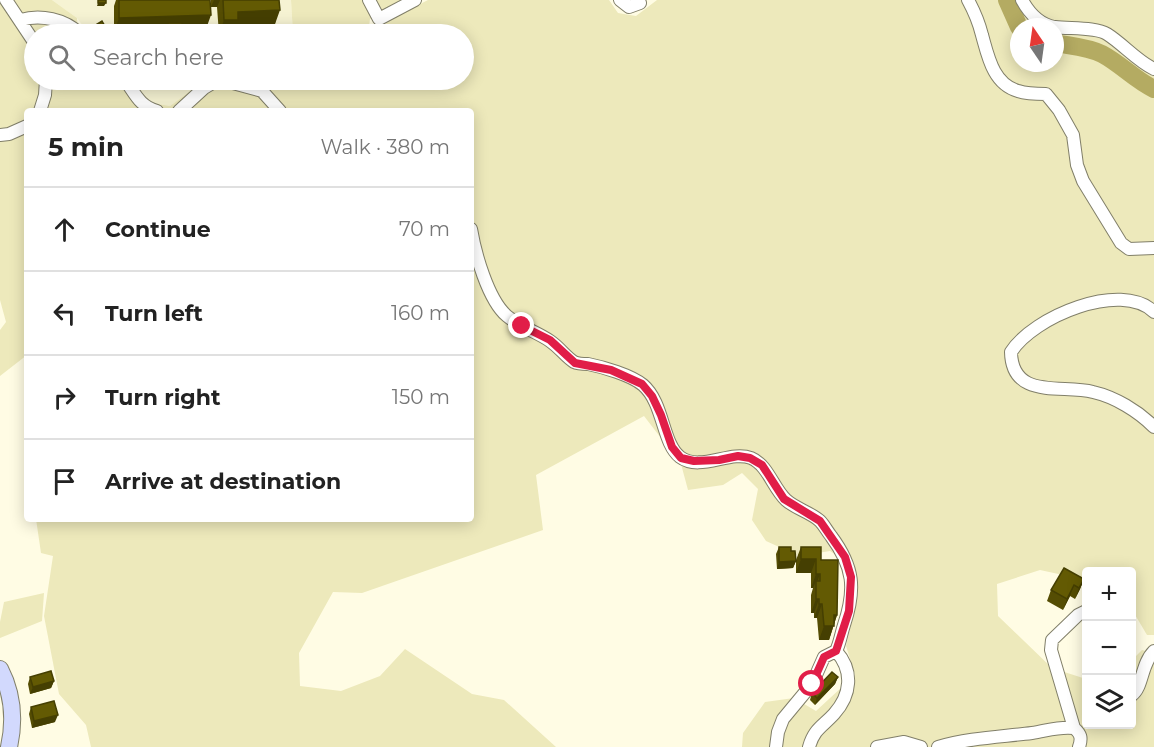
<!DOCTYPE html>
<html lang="en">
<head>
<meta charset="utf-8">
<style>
	:root { --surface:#fff; --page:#f6f6f6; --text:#222; --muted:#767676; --line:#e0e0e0 }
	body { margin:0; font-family:Montserrat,sans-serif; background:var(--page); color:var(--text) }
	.controls { position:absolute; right:18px; bottom:18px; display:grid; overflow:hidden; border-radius:6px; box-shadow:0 3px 15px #0003 }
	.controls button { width:54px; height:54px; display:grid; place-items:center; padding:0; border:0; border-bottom:2px solid var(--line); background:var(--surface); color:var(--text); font:30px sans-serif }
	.compass { position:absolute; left:1010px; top:18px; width:54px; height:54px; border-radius:50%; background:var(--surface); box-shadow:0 3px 15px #0003; rotate:347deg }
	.stop { position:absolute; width:18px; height:18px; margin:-14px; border:4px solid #e11d48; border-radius:50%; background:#fff }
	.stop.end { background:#e11d48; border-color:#fff; box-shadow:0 2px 6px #0008 }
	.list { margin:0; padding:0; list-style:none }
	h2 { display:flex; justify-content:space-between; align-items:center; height:78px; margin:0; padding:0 24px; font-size:26px }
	h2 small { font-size:20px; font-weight:400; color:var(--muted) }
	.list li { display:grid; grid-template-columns:39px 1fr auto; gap:18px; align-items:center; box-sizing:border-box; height:84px; padding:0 24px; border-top:2px solid var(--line) }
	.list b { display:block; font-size:22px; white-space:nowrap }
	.list em { font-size:20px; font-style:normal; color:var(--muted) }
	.icon { flex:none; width:33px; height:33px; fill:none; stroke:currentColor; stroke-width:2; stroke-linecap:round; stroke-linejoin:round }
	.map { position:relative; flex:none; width:1154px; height:747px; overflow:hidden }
	.search { position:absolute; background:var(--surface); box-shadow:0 3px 15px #0003; left:24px; top:24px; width:450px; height:66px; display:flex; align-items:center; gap:15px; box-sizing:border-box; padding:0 21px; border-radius:33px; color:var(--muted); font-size:22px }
	.panel { position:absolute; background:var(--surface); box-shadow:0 3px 15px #0003; left:24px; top:108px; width:450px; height:414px; border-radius:6px }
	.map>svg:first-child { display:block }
	.built { fill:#f6f3d3 }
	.green { fill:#ede9bb; fill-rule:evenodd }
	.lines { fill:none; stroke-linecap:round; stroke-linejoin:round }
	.river { stroke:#b4ab62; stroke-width:18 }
	.street-casing { stroke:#817f69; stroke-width:14 }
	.secondary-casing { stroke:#817f69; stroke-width:18 }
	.street { stroke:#fff; stroke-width:12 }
	.secondary { stroke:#d2d9fd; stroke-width:16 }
	.wall { fill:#554d03 }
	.shaded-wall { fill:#453f02 }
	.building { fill:#635a03; stroke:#453f02; stroke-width:1.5 }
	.route { stroke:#e11d48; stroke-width:8 }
</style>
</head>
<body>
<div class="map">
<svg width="1154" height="747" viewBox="0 0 1154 747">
	<rect width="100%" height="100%" fill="#fffce4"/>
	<path class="built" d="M52,0H291L293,34H89L77,18Z
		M133,80H205L170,106L146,102Z"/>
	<path class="green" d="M0,0H52L77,18L78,34H34V80H133L146,102L170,106L205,80H464V34H372L393,18L428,0H609L618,13L636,16L657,0H1154V635H1147L1134,613L1132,612V572H1086V580L1040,570L997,584L998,616L1052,668L1086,679V724H1132V660L1142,650L1154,653V747H742L743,733L765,702L794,698L816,711L855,675L846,646L858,594L854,567L830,551L799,556L766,541L752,520L758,489L742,473L723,485L688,490L681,464L644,416L536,475L543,530L362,593L333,592L299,653L300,686L341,691L380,676L405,649L472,694L504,700L556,747H91L86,725L59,694L44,616L53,556L41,553L36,519H471V111H27V355L0,376V330L6,322L0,300ZM1019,27H1055V63H1019Z
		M291,0H403L370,19L368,34H293Z
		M44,593L42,621L0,638V622L4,602Z"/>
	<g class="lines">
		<path class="river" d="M1007,0L1019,27
			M1055,43C1070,46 1088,47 1102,54C1121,64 1135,80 1154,89"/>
		<defs>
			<path id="street" d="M6,0L34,42
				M369,0L379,19L415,0
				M620,0L629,7L640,3
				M968,0C974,11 979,23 982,35C988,56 993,84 1018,91C1027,94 1036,94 1046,94L1059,110L1073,135L1077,165L1083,181L1121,243L1129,249L1154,248
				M1022,0C1029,13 1039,24 1054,27
				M21,20C40,14 65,19 80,34
				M1055,27C1069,29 1096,27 1107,34C1123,44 1137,61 1154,69
				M125,80C135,93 139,106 157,111
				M40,111L45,95L46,80
				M179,111L204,88L214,82H229L262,91L280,111
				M0,135L9,134L27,126
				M471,229C475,253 488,300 507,316C520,327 537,332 550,341C559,347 566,357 574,362C578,364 584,364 588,364C603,367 631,375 643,385C664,403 662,443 680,457C700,472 730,450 751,458C768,465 773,488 786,500C796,509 810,512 820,521C824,525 827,531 831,536C854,567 856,589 844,625C841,634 840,643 836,651L824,657L812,684L783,719L778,732L776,747
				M1154,312C1121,280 1033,317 1011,352C1012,400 1062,384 1093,392C1115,397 1138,411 1154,427
				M1132,695C1143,687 1141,664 1154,651
				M809,747C814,729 822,727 834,714C851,695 854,671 836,651
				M877,747L904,742L921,747
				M938,747C969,738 1000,737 1032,733C1046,731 1059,726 1074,728
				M1079,747C1082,738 1081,734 1074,728L1051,650L1052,640L1078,615L1086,611"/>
			<path id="secondary" d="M0,669C13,694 15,720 9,747"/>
		</defs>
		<use href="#street" class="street-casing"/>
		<use href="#secondary" class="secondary-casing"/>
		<use href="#street" class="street"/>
		<use href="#secondary" class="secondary"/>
	</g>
	<path class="wall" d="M116,0H210L206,29L182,30L181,34H165V30L114,32V6Z
		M211,0H279L275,24L236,26L233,33L219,34L217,7H211Z
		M94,26L106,28L104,31L99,34H96L93,29Z
		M779,547L791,551L796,561L793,568L777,569L776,554Z
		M801,547L821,560L837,615L829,640H819L817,618H814V613H811V595L813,588H811V573H796V560Z
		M1084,579L1080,589L1075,599L1070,596L1063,610L1047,601L1051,590Z
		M30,677L54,681L51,688L30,694L28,684Z
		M838,677L835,684L815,705L810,700L812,693Z
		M31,707L55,722L32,728L29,714Z"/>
	<path class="shaded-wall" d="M214,0H220L217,7H211Z
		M98,3H106L104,6H97Z
		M280,10L275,24L236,26L233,33L219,34L224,20L238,12Z
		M211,15L206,29L168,30V23L165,30L114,32L119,18Z
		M106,28L104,31L97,34L98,32Z
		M182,32L181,34H167L168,33Z
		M801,559H816L811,573H796Z
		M796,561L793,568L777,569L779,562Z
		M816,574H820L816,585V581L813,588H811Z
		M1084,579L1080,589L1075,599L1079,588Z
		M1074,585L1070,596L1063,610L1067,599Z
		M816,599H819L814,613H811Z
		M819,604H822L817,618H814Z
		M834,615H837L829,640H819L824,626Z
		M838,677L835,684L815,705L817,698Z
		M54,681L51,688L30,694L33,687Z
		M58,715L55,722L32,728L34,721Z"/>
	<path class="building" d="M98,0H106V3H98Z
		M119,0H210L211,15L119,18Z
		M223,0H279L280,10L238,12V20H224Z
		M102,21L106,28L98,32L94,26Z
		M168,23H182V32L168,33Z
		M779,547H791V551H795L796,561L779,562Z
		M801,547H821V560H838L837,615H834V626H824L822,604H819V599H816V581H820V574H816V559H801Z
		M1064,568L1084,579L1079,588L1074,585L1067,599L1051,590Z
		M51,671L54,681L33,687L30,677Z
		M832,672L838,677L817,698L812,693Z
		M54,701L58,715L34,721L31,707Z"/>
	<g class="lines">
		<path class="route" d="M522,326L550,340L575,363L611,370L642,384L652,396L661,415L672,447L681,458L694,461L719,460L738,456L750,458L762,465L784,499L820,521L845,557L851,577L849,611L836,651L824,657L812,684"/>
	</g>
</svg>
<div class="controls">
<button>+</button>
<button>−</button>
<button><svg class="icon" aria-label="layers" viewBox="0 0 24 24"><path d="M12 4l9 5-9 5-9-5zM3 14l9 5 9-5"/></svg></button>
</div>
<svg class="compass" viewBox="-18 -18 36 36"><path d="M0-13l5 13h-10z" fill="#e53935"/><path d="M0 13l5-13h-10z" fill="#767676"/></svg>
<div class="stop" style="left:812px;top:684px"></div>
<div class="stop end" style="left:522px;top:326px"></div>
<div class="search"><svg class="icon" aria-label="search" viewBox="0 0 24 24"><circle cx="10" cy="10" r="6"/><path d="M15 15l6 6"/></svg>Search here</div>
<section class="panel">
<h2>5 min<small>Walk · 380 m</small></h2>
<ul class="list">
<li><svg class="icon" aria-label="ahead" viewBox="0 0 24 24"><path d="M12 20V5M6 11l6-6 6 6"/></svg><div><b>Continue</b></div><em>70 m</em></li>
<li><svg class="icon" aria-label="left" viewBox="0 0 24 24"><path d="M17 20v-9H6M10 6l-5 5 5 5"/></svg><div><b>Turn left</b></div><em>160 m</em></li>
<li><svg class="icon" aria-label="right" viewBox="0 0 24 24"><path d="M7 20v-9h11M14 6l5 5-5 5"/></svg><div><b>Turn right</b></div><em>150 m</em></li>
<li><svg class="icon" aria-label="arrive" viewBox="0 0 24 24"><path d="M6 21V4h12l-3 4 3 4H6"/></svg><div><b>Arrive at destination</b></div></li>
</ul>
</section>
</div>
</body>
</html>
